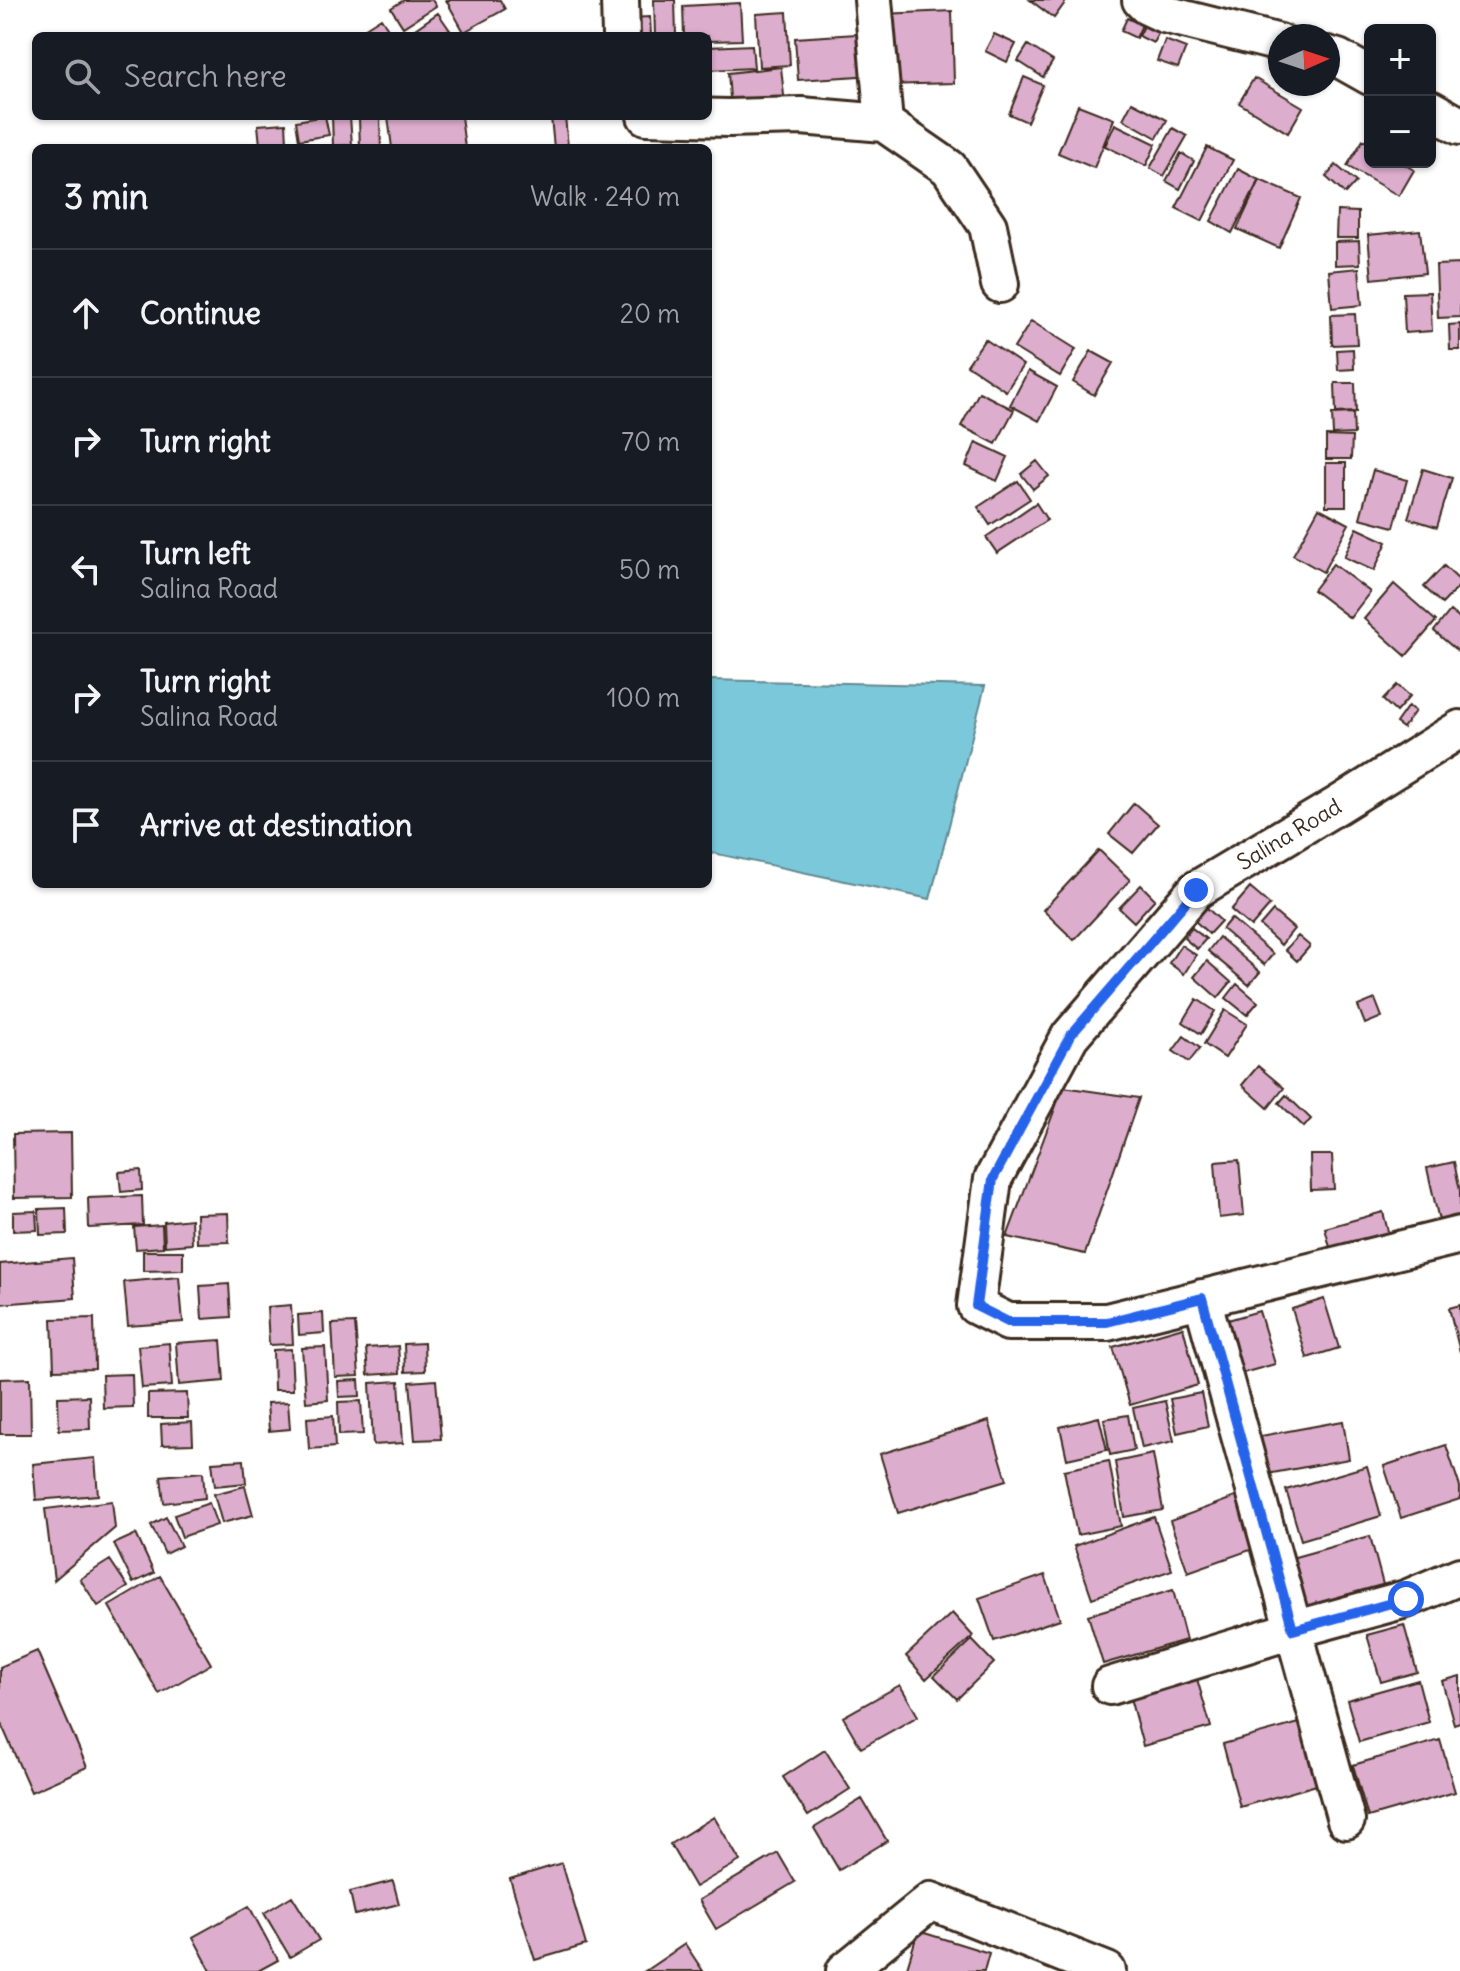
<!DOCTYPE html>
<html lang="en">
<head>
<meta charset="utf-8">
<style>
	:root { --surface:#171b24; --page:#242831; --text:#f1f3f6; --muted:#9ea1a6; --line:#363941 }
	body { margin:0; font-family:Delius,sans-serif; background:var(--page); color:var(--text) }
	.controls { position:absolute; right:24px; top:24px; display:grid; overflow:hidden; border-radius:12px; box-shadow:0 2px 6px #0004 }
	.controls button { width:72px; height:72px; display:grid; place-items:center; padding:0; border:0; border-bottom:2px solid var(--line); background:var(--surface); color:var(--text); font:40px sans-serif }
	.compass { position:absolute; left:1268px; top:24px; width:72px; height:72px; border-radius:50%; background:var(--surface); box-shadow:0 2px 6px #0004; rotate:87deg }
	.stop { position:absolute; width:24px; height:24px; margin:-18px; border:6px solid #2563eb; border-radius:50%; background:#fff }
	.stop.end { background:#2563eb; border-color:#fff; box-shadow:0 2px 8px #0008 }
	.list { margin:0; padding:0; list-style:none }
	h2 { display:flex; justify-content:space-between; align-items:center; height:104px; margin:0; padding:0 32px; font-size:34px }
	h2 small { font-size:26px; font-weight:400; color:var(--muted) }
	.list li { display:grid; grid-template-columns:52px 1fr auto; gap:24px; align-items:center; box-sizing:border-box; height:128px; padding:0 32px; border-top:2px solid var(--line) }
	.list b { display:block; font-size:30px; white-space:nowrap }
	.list p { margin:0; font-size:26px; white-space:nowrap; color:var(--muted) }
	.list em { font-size:26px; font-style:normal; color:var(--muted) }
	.icon { flex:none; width:44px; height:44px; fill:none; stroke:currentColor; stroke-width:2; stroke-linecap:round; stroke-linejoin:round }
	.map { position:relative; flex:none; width:1460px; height:1971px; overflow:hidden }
	.search { position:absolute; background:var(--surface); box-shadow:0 2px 6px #0004; left:32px; top:32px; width:680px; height:88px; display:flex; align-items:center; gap:20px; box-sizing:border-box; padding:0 28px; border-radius:12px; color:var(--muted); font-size:30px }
	.panel { position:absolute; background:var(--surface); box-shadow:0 2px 6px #0004; left:32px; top:144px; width:680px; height:744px; border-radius:12px }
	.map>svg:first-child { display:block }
	.water { fill:#7cc8db; stroke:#62898f; stroke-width:2 }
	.building { fill:#ddadce; stroke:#3b2a1e; stroke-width:2 }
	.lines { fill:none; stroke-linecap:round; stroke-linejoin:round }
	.minor-casing { stroke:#3b2a1e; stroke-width:42 }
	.minor { stroke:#fff; stroke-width:36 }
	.route { stroke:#2563eb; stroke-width:10 }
	.labels { text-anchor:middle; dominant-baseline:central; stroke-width:8; stroke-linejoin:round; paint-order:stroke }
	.street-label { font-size:22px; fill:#3b2a1e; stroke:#fff }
</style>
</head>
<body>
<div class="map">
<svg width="1460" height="1971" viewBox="0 0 1460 1971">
	<rect width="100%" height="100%" fill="#fff"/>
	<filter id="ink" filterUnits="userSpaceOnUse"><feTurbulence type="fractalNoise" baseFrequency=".0125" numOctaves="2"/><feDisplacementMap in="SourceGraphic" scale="16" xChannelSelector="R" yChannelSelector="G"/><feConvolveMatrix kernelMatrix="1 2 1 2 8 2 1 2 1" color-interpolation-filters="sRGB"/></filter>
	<g filter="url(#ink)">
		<path class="water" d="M708,680L985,686L930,899L708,852Z"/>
		<path class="building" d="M404,0H432L436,6L403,27L391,8Z
			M446,0H500L505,9L464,32Z
			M654,0H675L676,36H655Z
			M1030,0H1067L1054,18Z
			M740,3L742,40L708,41V36H684L683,6Z
			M952,11L954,83L884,85L882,14Z
			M787,12L790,65L759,67L756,14Z
			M438,13L454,36H405Z
			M650,17L651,36H630L629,18Z
			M381,18L393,36H353Z
			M1127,18L1142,25L1136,38L1121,31Z
			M1146,22L1160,30L1153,43L1139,36Z
			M872,33L874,75L798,80L795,38Z
			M994,34L1016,44L1007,62L985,51Z
			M1165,40L1186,48L1178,68L1157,61Z
			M752,45L754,68L708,70V47Z
			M1028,45L1053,61L1043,77L1018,61Z
			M781,67L785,105L731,111L728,73Z
			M1024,77L1043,85L1027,122L1009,114Z
			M1254,78L1303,107L1288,133L1239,103Z
			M1132,102L1167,120L1157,138L1123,119Z
			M1078,105L1114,119L1094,168L1058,153Z
			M325,116L329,135L299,140L296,121Z
			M332,116H350L352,145L333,146Z
			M388,116H461L465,148H392Z
			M565,116L568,147L554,148L551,117Z
			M380,117L381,148H360L359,118Z
			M286,123L287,143L260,145L258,125Z
			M1115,124L1156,144L1146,166L1105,146Z
			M1173,128L1187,136L1164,176L1150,168Z
			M1363,140L1370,144V162H1400L1414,170L1399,196L1347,166Z
			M1207,147L1233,160L1202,221L1176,208Z
			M1181,153L1194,161L1180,189L1166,181Z
			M1336,165L1356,182L1345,194L1326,177Z
			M1238,169L1259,180L1232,233L1211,221Z
			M1260,180L1301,198L1279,248L1237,229Z
			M1337,211L1358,212V238H1336Z
			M1420,230L1425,273L1372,279L1368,235Z
			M1359,241L1360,264L1335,265V242Z
			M1460,264V317L1438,318L1436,265Z
			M1359,268L1362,305L1332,308L1329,271Z
			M1430,292L1432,331L1405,333L1403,293Z
			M1355,314L1357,344L1332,345L1331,315Z
			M1031,321L1076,349L1060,376L1014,348Z
			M1460,324V350H1450L1449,325Z
			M985,339L1023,365L1006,391L967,365Z
			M1353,349L1354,369L1338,370L1337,350Z
			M1091,351L1113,363L1094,395L1073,382Z
			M1028,371L1057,387L1039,421L1010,405Z
			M1335,383H1355L1356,412L1336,413Z
			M979,392L1014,410L996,444L961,426Z
			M1353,413L1354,434L1333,435L1332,414Z
			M1326,436L1352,437L1351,459H1326Z
			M976,442L1008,457L997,481L966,466Z
			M1037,461L1049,476L1033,489L1021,474Z
			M1326,463H1346V506H1326Z
			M1423,469L1452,478L1437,527L1408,518Z
			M1373,470L1407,480L1394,527L1360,518Z
			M1018,481L1030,499L990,525L978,507Z
			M1036,503L1047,520L997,553L986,537Z
			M1319,508L1349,524L1323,572L1293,555Z
			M1357,528L1387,542L1374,571L1344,557Z
			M1333,564L1370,592L1350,618L1313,590Z
			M1444,566L1460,581V585L1442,604L1424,587Z
			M1394,584L1436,621L1406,656L1364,619Z
			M1450,611L1460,619V653L1434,631Z
			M1397,685L1410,696L1396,712L1383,700Z
			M1408,706L1415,711L1403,728L1396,723Z
			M1134,803L1158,824L1133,853L1109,834Z
			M1099,850L1130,880L1074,940L1043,910Z
			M1141,885L1155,899L1134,922L1119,908Z
			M1250,888L1270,905L1251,927L1231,910Z
			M1206,907L1221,921L1209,934L1194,920Z
			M1273,911L1294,929L1281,945L1260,926Z
			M1231,918L1273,954L1264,965L1222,929Z
			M1192,928L1206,939L1197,949L1184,938Z
			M1298,936L1310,946L1297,961L1285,950Z
			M1219,937L1260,972L1249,985L1208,951Z
			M1181,945L1196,955L1184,974L1169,963Z
			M1207,961L1231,982L1218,998L1194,977Z
			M1237,984L1258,1002L1247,1015L1226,998Z
			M1197,999L1215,1011L1201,1034L1183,1022Z
			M1375,999L1382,1017L1365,1024L1358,1006Z
			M1225,1010L1247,1024L1225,1058L1204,1044Z
			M1184,1036L1200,1048L1189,1062L1173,1051Z
			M1258,1066L1284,1088L1268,1108L1242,1085Z
			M1063,1087L1139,1098L1085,1254L1007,1237Z
			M1286,1095L1311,1119L1304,1127L1279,1103Z
			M71,1133L72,1197L14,1198L13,1134Z
			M1310,1155H1332L1334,1189L1311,1190Z
			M1239,1160L1244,1215L1219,1218L1215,1162Z
			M1454,1162L1460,1191V1220L1440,1225L1427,1168Z
			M141,1170L142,1190L121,1192L119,1172Z
			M142,1196L143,1225L89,1228L88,1198Z
			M66,1208L67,1234L40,1235L39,1209Z
			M36,1211L37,1230L13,1231V1212Z
			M1383,1212L1391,1243L1333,1259L1325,1228Z
			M228,1213L229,1242L197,1243L196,1214Z
			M191,1219L192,1244L165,1246L164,1222Z
			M162,1225L163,1247L136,1249L134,1227Z
			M143,1251H183V1270L143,1271Z
			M72,1258L75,1298L0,1304V1264Z
			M179,1277L183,1322L128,1326L124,1282Z
			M229,1284L231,1317L202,1319L200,1286Z
			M1324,1299L1339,1348L1307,1358L1292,1309Z
			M291,1305L293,1344L269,1345L267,1307Z
			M1460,1305V1352L1449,1308Z
			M1259,1311L1275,1364L1243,1373L1228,1320Z
			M323,1313L324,1333L299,1335L298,1315Z
			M94,1318L95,1369L54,1370L52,1319Z
			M355,1323L359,1376L335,1377L332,1324Z
			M1183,1327L1198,1385L1130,1405L1113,1347Z
			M221,1340L224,1381L179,1385L176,1343Z
			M169,1343L172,1386L142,1388L138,1346Z
			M424,1343L425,1371L405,1372L404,1344Z
			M398,1346L400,1373L368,1375L366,1348Z
			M325,1347L328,1400L306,1402L302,1348Z
			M291,1349L293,1390H274L273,1350Z
			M132,1374L133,1407L103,1408L102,1375Z
			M30,1378L31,1434H0V1379Z
			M359,1380L360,1396L339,1397L338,1381Z
			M436,1380L441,1439L415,1440L410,1382Z
			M399,1381L403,1443L373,1445L370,1383Z
			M187,1393L188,1418H148V1394Z
			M1201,1393L1208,1426L1177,1433L1170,1399Z
			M89,1396L90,1429L59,1430L58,1397Z
			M361,1401L363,1434L339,1435L338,1402Z
			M1165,1401L1174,1441L1142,1448L1133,1408Z
			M288,1402L290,1429L269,1431L267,1403Z
			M1128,1415L1134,1450L1110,1455L1104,1419Z
			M333,1416L335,1447L309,1449L307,1418Z
			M1099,1417L1107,1450L1067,1459L1060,1427Z
			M989,1421L1007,1480L898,1513L880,1454Z
			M1343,1421L1349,1459L1267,1474L1261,1436Z
			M192,1422L193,1444L162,1445L161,1424Z
			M1446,1445L1460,1487V1499L1401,1518L1384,1466Z
			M1153,1454L1163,1510L1124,1517L1115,1462Z
			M95,1458L98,1495L36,1500L33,1464Z
			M244,1460L246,1483L215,1486L212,1462Z
			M1109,1461L1121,1526L1077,1535L1064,1470Z
			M1367,1466L1381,1516L1301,1540L1286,1490Z
			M203,1472L205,1498L164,1503L161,1476Z
			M245,1486L253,1515L222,1523L214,1494Z
			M1238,1496L1256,1548L1188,1572L1170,1521Z
			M112,1501L115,1528L54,1580L45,1509Z
			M209,1503L217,1525L182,1537L174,1515Z
			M166,1517L181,1546L165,1554L151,1525Z
			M1154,1517L1172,1570L1092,1598L1074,1546Z
			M136,1534L154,1573L133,1583L114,1544Z
			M1370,1536L1385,1592L1303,1615L1288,1559Z
			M110,1560L128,1587L98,1606L80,1579Z
			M1045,1575L1060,1619L994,1641L979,1598Z
			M160,1576L211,1664L159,1694L109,1606Z
			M1173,1590L1186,1640L1103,1664L1088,1615Z
			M952,1613L973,1636L926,1679L906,1656Z
			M1404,1625L1417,1672L1381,1682L1367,1635Z
			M972,1640L994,1663L957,1699L934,1676Z
			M37,1651L87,1767L31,1792L0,1721V1667Z
			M1460,1676V1722L1454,1724L1442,1681Z
			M1197,1679L1211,1727L1143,1746L1130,1698Z
			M1418,1680L1429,1722L1359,1742L1347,1700Z
			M900,1685L918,1716L861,1748L843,1717Z
			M1303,1722L1320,1784L1240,1807L1223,1744Z
			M1440,1740L1455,1792L1368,1817L1353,1765Z
			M825,1750L850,1789L808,1816L783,1777Z
			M862,1799L887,1841L839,1870L814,1828Z
			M714,1817L740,1861L695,1887L670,1844Z
			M778,1853L795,1882L716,1929L699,1900Z
			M562,1863L586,1945L535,1960L510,1879Z
			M393,1881L399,1904L355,1915L350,1892Z
			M292,1896L319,1940L290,1957L264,1913Z
			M249,1906L278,1960L258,1971H211L193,1937Z
			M918,1931L989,1953L984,1971H906Z
			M685,1944L703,1971H645Z"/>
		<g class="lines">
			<defs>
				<path id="minor" d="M620,0L621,36
					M873,0L884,123
					M1141,0L1147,6L1164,14L1280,43
					M1328,55L1338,58L1370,76
					M1430,109L1460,126
					M646,116L729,118L801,116L884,123L949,168L988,226L1000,284
					M1460,729L1338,805L1196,890L1070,1036L993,1179L976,1306L1008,1322H1107L1460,1235
					M1202,1298L1346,1820
					M1110,1686L1293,1630L1406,1599L1460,1576
					M845,1971L931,1901L1107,1971"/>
			</defs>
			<use href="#minor" class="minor-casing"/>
			<use href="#minor" class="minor"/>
		</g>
	</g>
	<g class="lines" filter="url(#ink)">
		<path class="route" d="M1196,890L1070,1036L993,1179L976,1306L1008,1322H1107L1202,1298L1293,1630L1406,1599"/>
	</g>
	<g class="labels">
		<g class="street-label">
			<text transform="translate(1289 834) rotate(-31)">Salina Road</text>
		</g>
	</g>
</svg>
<div class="controls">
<button>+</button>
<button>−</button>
</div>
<svg class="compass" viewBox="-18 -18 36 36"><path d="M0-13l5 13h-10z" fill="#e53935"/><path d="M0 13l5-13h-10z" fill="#9ea1a6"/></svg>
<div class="stop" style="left:1406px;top:1599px"></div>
<div class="stop end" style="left:1196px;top:890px"></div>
<div class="search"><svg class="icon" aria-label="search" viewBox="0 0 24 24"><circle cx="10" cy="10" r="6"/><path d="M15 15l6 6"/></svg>Search here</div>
<section class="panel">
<h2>3 min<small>Walk · 240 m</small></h2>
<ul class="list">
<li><svg class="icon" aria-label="ahead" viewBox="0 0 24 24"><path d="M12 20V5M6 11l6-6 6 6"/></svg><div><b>Continue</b></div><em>20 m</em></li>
<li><svg class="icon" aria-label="right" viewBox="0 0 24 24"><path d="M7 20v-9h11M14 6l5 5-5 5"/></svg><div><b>Turn right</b></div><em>70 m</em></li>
<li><svg class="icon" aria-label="left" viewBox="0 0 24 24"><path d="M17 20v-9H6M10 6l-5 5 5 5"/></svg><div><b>Turn left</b><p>Salina Road</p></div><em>50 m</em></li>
<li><svg class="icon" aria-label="right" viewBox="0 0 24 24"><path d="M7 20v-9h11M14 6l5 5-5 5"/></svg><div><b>Turn right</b><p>Salina Road</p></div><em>100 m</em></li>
<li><svg class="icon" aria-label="arrive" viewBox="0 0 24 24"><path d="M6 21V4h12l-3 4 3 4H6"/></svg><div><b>Arrive at destination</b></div></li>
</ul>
</section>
</div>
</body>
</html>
